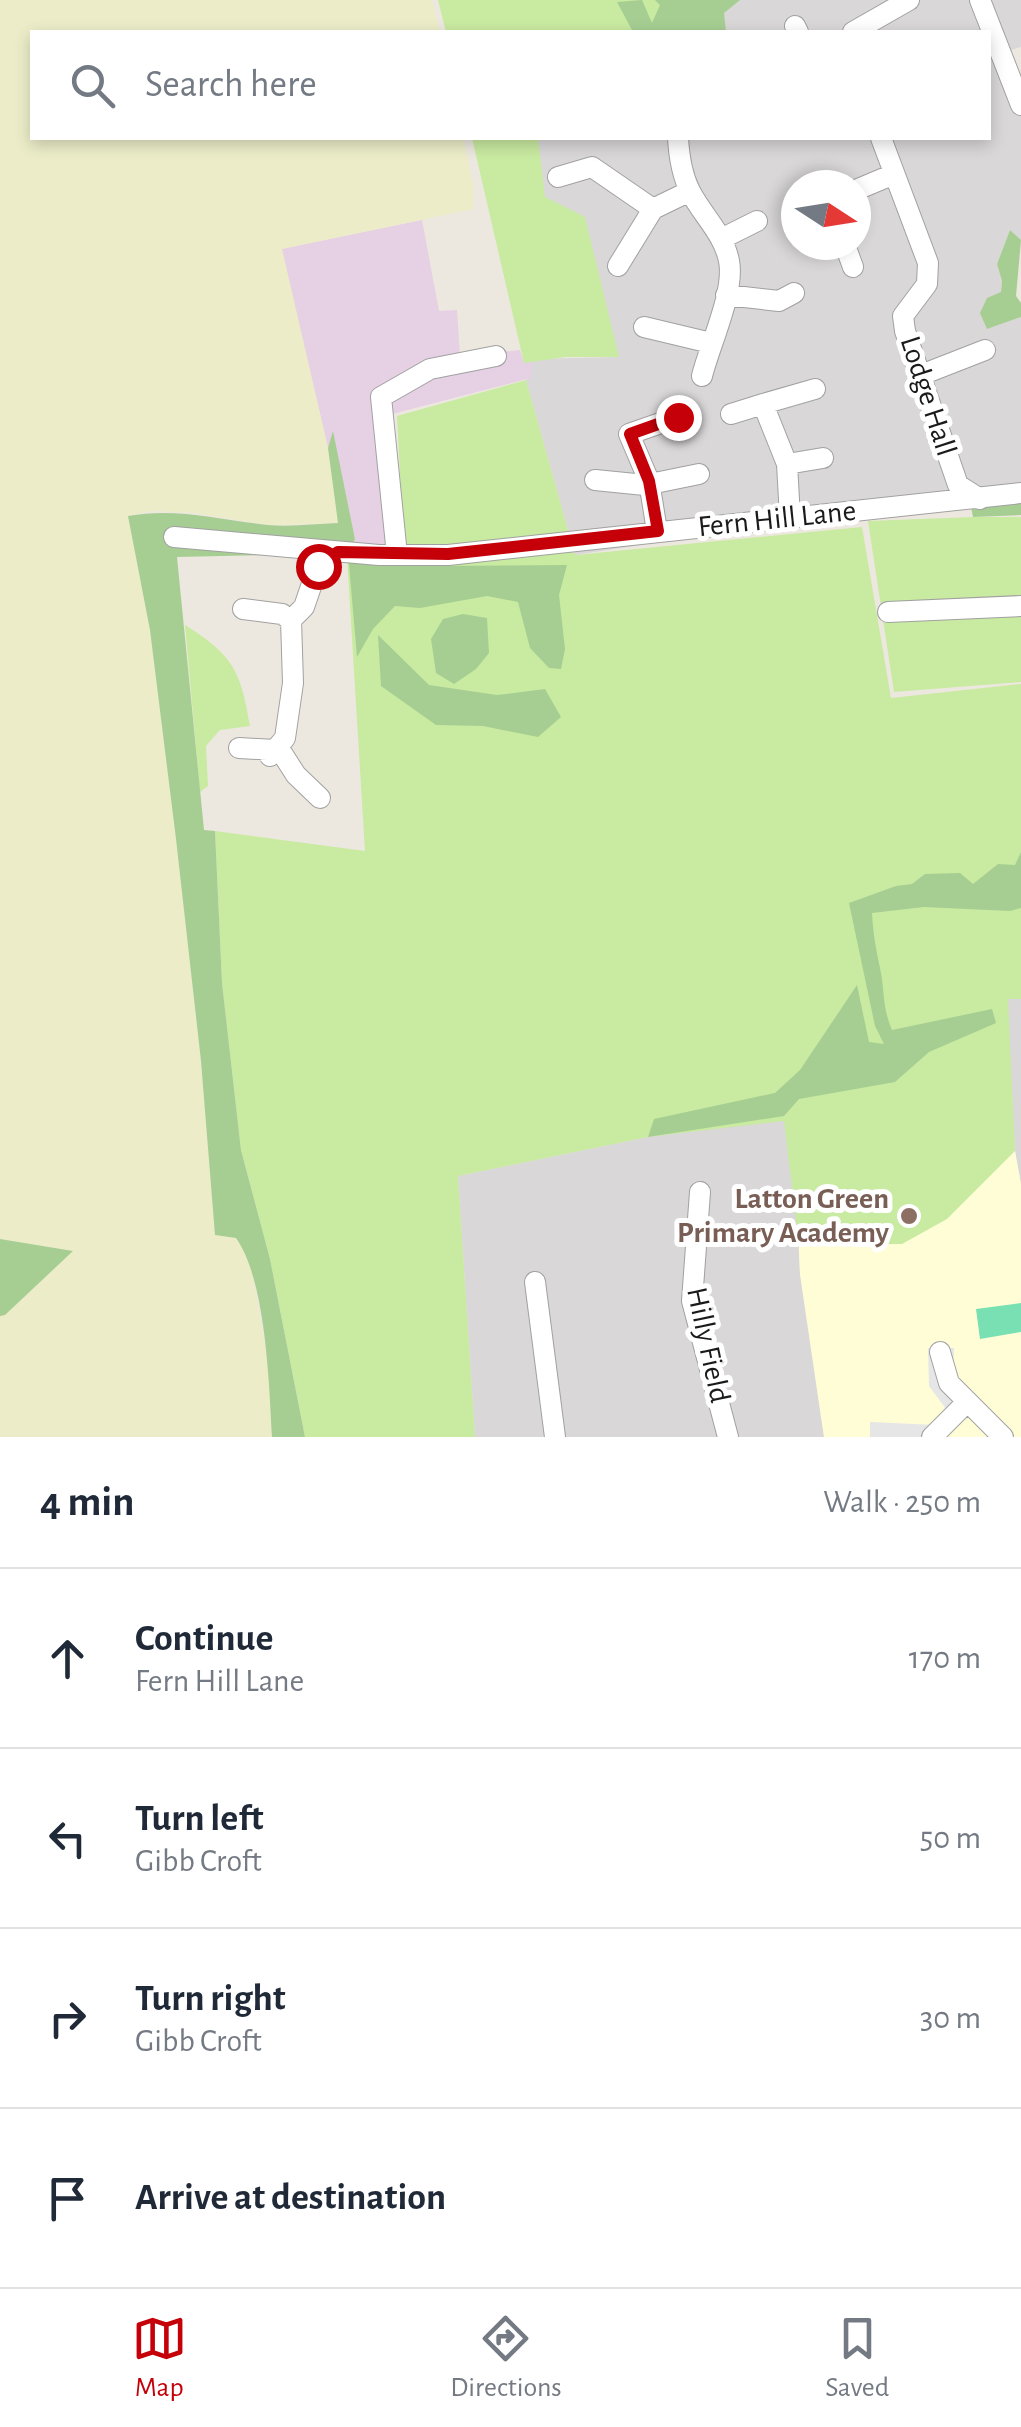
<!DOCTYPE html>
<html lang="en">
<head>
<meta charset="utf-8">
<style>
	:root { --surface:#fff; --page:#f6f6f7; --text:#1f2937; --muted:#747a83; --line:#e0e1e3; --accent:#c50009 }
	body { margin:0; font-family:"Alegreya Sans",sans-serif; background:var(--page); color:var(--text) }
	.compass { position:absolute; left:781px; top:170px; width:90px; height:90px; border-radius:50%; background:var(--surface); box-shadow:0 5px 15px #0003; rotate:102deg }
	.stop { position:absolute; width:30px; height:30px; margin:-22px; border:8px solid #c50009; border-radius:50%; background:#fff }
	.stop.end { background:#c50009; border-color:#fff; box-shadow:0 2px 10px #0008 }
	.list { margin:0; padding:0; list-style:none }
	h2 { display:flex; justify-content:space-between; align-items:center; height:130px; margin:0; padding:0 40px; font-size:42px }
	h2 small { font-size:32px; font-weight:400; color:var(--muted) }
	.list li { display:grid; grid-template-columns:65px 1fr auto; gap:30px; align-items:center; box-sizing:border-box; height:180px; padding:0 40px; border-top:2px solid var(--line) }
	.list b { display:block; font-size:38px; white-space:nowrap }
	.list p { margin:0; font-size:32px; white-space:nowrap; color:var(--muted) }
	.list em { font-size:32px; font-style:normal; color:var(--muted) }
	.icon { flex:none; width:55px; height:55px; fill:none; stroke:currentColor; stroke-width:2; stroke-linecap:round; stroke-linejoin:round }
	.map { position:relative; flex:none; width:1021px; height:1437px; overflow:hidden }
	.search { position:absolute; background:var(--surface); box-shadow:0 5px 15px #0003; left:30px; right:30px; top:30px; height:110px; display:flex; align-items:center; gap:25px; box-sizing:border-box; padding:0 35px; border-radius:0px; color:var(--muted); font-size:38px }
	.sheet { height:850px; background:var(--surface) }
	nav { display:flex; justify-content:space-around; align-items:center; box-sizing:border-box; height:140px; border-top:2px solid var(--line); background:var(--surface); font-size:28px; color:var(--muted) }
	nav a { display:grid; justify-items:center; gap:5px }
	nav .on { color:var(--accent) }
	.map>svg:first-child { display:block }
	.residential { fill:#d9d7d7; fill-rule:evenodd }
	.industrial { fill:#e6d0e3 }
	.education { fill:#fffdd6 }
	.farmland { fill:#ecedc8 }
	.grass { fill:#c9eaa1 }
	.forest { fill:#a6ce92 }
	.pitch { fill:#78e0b3 }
	.parking { fill:#e6e6e6 }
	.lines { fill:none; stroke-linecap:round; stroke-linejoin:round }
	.minor-casing { stroke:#a1a1a1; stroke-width:22 }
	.minor { stroke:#fff; stroke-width:20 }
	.route { stroke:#c50009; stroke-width:12 }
	.education-dot { fill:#8d6e63; stroke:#fff; stroke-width:4 }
	.labels { text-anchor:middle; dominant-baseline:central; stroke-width:10; stroke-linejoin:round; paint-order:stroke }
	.street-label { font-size:30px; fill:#1a1a1a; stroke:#fff }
	.education-label { font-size:30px; font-weight:bold; fill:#785e54; stroke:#fff; text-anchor:end }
</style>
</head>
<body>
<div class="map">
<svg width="1021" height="1437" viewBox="0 0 1021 1437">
	<rect width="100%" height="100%" fill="#ede8df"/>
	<path class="residential" d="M706,0H1021V47L1011,50L1021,82V240L1010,230L997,264L1002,281L1001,292L987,329L1021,317V487L575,555L526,380L531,376V359L618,357L544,198L538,138H988V32H720ZM796,185H856V245H796Z
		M1007,999H1021V1184L1015,1151Z
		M784,1116L796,1186L800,1274L824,1437H475L458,1176L648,1137Z"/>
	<path class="industrial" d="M422,220L439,311L457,310L460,356L520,350L524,362L532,360L531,378L392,414L401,546L347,553L355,539L333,434L328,448L281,249Z"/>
	<path class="education" d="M1015,1151L1021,1184V1437H824L800,1274L796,1186Z"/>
	<path class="farmland" d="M0,0H432L440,32H32V138H463L474,188L473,209L282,249L328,448L339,523L270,525L194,513L152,511L128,516L150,630L176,839L201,1061L215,1234L236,1238L249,1255L268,1359L272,1437H0Z"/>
	<path class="grass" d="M438,0H706L720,32H446Z
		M472,138H538L545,197L585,217L619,357H566L524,363Z
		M526,380L575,555L862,527L891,698L1021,684V999H1008L1015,1151L947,1219L902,1244L799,1245L784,1121L648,1137L458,1176L475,1437H305L270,1259L241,1150L222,983L215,831L365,851L347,557L404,555L397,416Z
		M973,517H1021V682L894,692L868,521Z
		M185,625C233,655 241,671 250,726L220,730L206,746L208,786L200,792Z"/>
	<path class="forest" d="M642,0L652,23L660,5L655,0H740L724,13L726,32H633L617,2Z
		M1010,230L1021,240L1016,296L1021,303V317L987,329L980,313L987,298L1001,292L1002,281L997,264Z
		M333,431L355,539L348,553L434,566L567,565L559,595L565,649L561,669L549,668L530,648L518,602L487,596L420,608L395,606L373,629L357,657L348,553L177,557L204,830L215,831L222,983L241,1150L270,1259L305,1437H272C269,1384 266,1280 236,1238L215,1235L201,1061L176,839L150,630L128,516C176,507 220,520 268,525C291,527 315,524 338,523L328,448Z
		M1021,503V515L973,517L971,507Z
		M463,614L487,618L489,653L476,669L454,684L436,673L431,639L443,619Z
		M378,635L429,685L497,695L545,689L561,717L538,737L483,726L436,725L381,686Z
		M1021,852V908L1010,911L924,907L872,913C873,933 876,949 880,968C885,991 882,1007 892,1030L992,1009L996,1023L929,1052L895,1082L799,1099L784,1116L648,1137L654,1119L775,1093L800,1070L857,985L869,1042L884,1044L875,1026L849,903L896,886L912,884L925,874L960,873L973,884L998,864L1015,865Z
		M0,1239L73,1251L5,1315L0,1316Z"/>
	<path class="pitch" d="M1021,1303V1332L980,1339L976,1309Z"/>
	<path class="parking" d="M928,1348H954L953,1382L962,1398L949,1413L929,1386Z
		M870,1422L936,1425L943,1437H870Z"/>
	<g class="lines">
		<defs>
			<path id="minor" d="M980,0L1021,105
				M795,26L798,32
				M853,32L909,0
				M678,138C679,156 682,175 690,191C702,215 724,234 729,261C735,292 710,344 702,376
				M881,138L928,263L927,284L903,316L905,331L958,485L980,499
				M558,177L592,167L653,209L690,191
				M822,183L823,185
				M856,190L894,174
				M721,239L757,221
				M845,245L853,267
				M618,266L653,209
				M726,295L779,301L794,293
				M644,327L711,343
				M921,375L985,350
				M763,404L815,389
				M731,414L763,404L787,464L790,517
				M787,464L823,458
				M595,480L645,485L699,474
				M657,531L649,481L629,434L678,417
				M174,537L379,555H448L1021,493
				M397,555L381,397L430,369L496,356
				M243,609L282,614L291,620
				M888,612L1021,606
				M278,747L296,775L320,798
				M239,748L275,750
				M270,756L285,738L293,683L291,620L304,607L318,566L338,552
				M700,1192L692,1301L728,1437
				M535,1282L555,1437
				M940,1352L949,1383L1003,1437
				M932,1437L967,1402"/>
		</defs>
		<use href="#minor" class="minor-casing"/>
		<use href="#minor" class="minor"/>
	</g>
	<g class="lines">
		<path class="route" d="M318,566L338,552L448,554L658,531L649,481L630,434L678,417"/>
	</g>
	<circle class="education-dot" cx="909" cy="1216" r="10"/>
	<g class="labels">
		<g class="street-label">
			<text transform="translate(928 396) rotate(72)">Lodge Hall</text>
			<text transform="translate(777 519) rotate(-6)">Fern Hill Lane</text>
			<text transform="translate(708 1345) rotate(78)">Hilly Field</text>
		</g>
		<g class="education-label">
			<text x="889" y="1199">Latton Green<tspan x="889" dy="34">Primary Academy</tspan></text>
		</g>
	</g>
</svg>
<svg class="compass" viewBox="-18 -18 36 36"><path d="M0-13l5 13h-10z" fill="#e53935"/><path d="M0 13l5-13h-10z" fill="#747a83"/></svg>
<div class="stop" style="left:318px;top:566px"></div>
<div class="stop end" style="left:678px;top:417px"></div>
<div class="search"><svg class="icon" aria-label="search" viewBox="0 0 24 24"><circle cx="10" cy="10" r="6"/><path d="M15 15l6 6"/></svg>Search here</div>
</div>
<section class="sheet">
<h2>4 min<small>Walk · 250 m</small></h2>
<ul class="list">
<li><svg class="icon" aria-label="ahead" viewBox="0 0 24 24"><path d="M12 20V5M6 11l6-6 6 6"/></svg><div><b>Continue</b><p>Fern Hill Lane</p></div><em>170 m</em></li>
<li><svg class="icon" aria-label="left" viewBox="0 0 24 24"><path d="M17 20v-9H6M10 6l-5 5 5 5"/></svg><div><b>Turn left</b><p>Gibb Croft</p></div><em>50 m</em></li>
<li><svg class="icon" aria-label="right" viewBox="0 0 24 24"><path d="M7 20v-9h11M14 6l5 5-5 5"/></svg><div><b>Turn right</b><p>Gibb Croft</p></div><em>30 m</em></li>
<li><svg class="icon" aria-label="arrive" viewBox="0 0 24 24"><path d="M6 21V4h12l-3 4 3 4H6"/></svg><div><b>Arrive at destination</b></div></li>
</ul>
</section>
<nav>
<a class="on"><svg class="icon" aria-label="map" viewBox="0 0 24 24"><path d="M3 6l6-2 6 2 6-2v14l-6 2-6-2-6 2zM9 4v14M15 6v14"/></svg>Map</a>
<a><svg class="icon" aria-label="directions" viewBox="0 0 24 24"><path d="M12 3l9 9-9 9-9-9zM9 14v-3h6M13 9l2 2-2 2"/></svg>Directions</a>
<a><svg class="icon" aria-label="saved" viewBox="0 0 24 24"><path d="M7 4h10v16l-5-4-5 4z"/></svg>Saved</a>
</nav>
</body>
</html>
